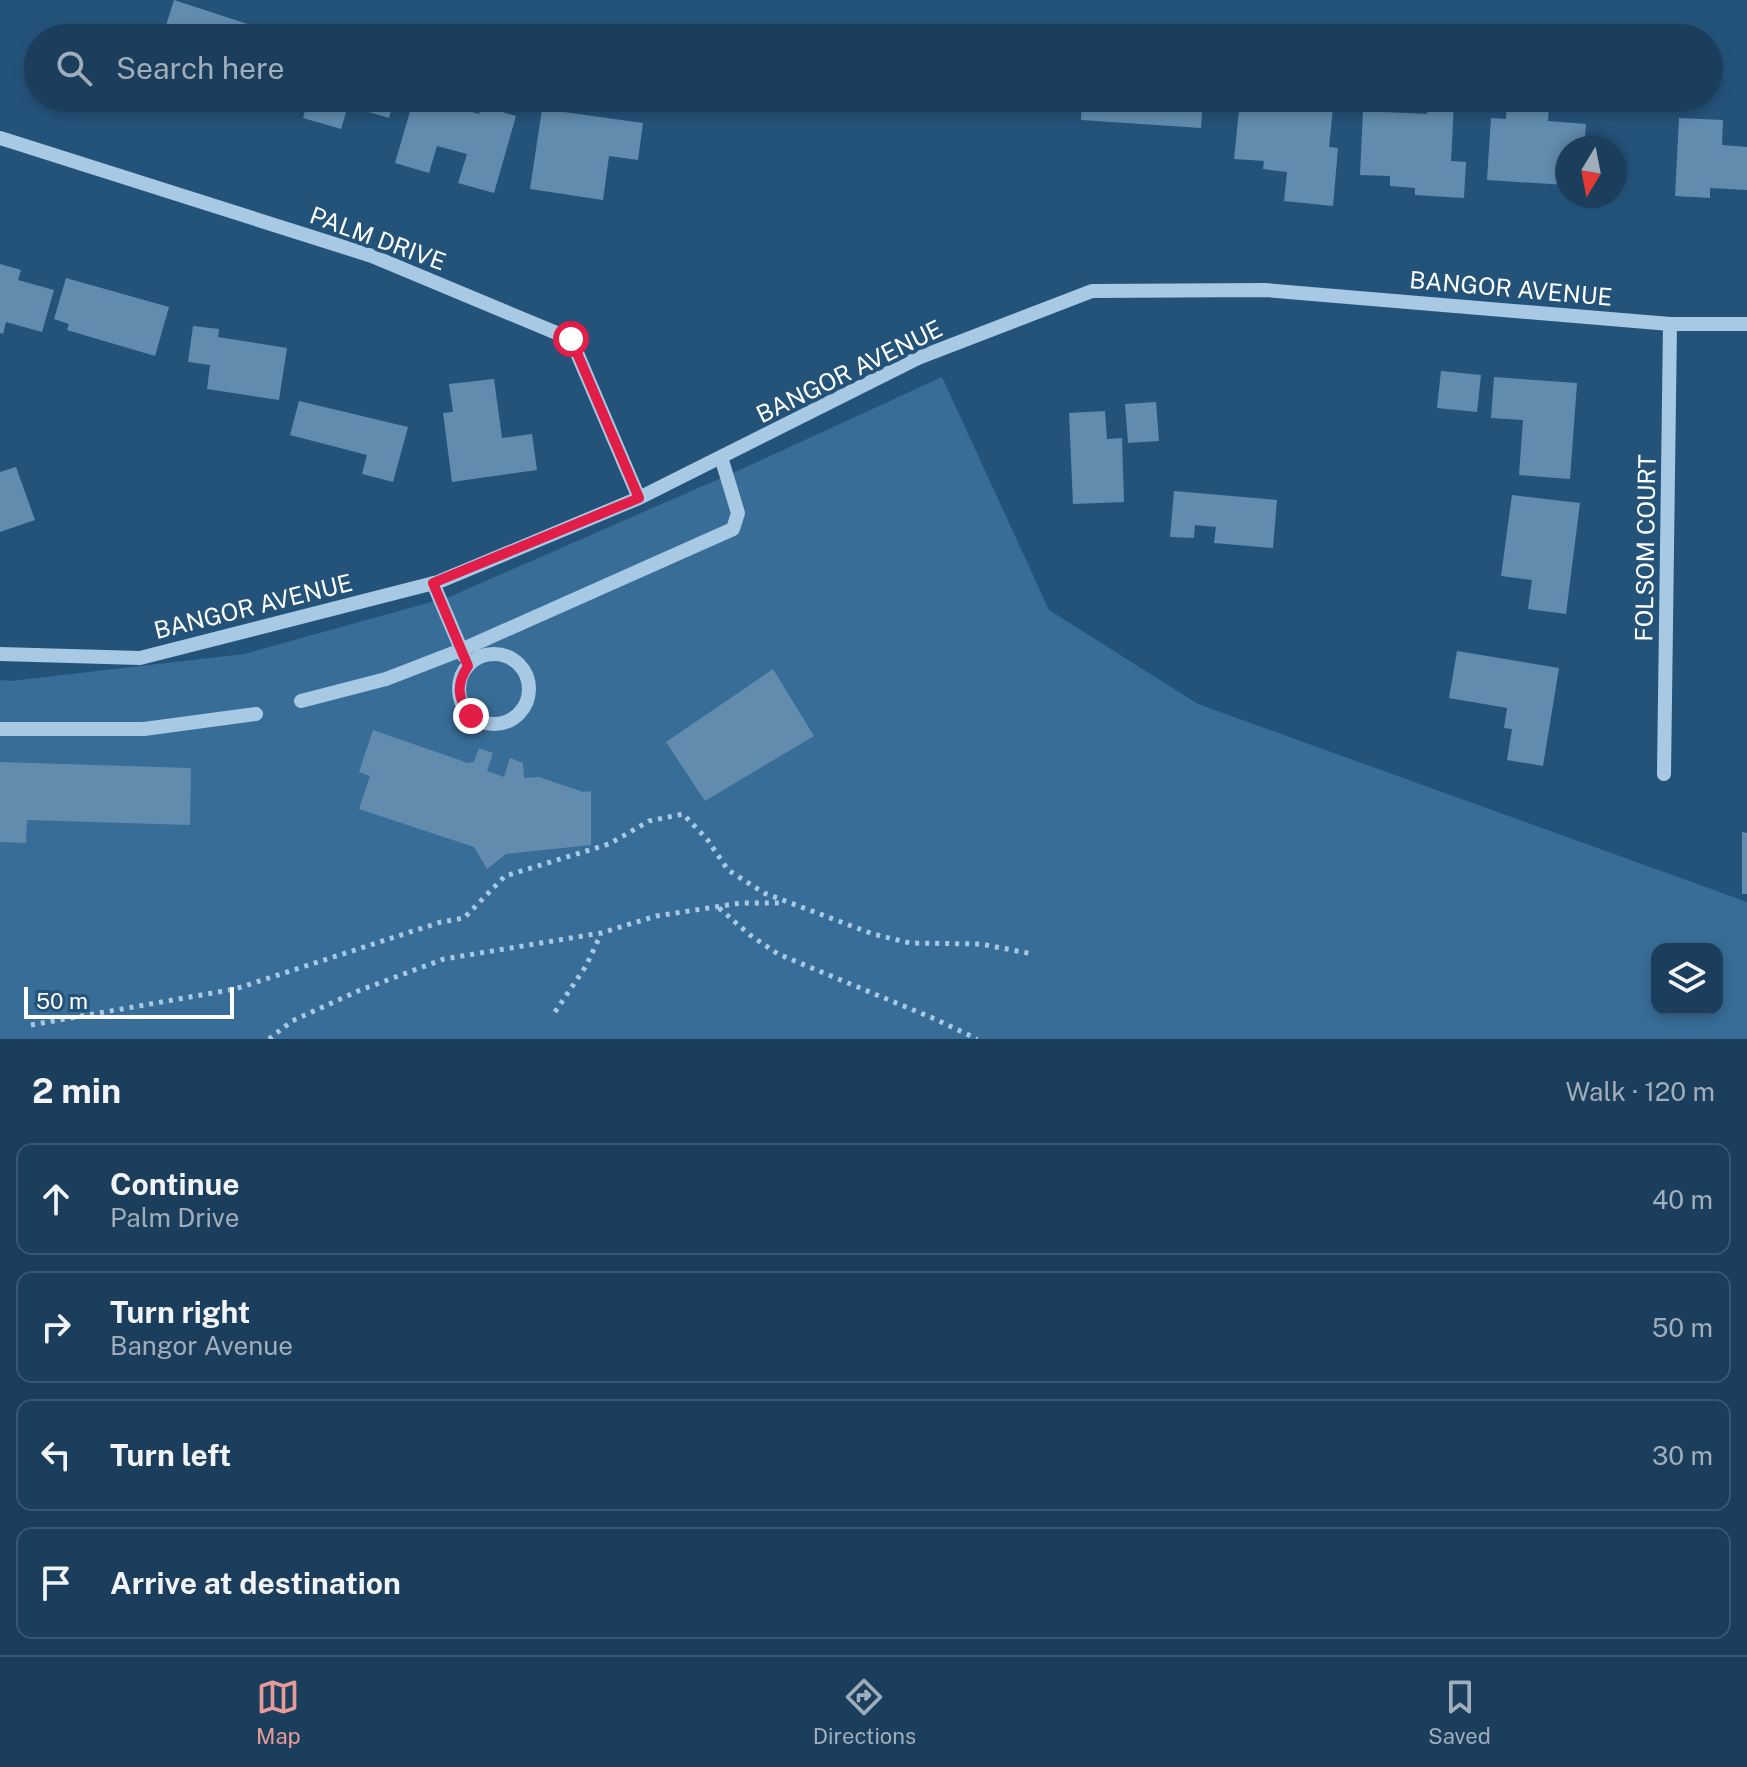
<!DOCTYPE html>
<html lang="en">
<head>
<meta charset="utf-8">
<style>
	:root { --surface:#1b3e5c; --page:#244562; --text:#f1f3f6; --muted:#a0aebb; --line:#395772; --accent:#e69b98 }
	body { margin:0; font-family:"Public Sans",sans-serif; background:var(--page); color:var(--text) }
	.controls { position:absolute; right:24px; bottom:24px; display:grid; overflow:hidden; border-radius:16px; box-shadow:0 4px 12px #0003 }
	.controls button { width:72px; height:72px; display:grid; place-items:center; padding:0; border:0; border-bottom:2px solid var(--line); background:var(--surface); color:var(--text); font:40px sans-serif }
	.compass { position:absolute; left:1555px; top:136px; width:72px; height:72px; border-radius:50%; background:var(--surface); box-shadow:0 4px 12px #0003; rotate:190deg }
	.scale { position:absolute; left:24px; bottom:20px; width:210px; box-sizing:border-box; padding-left:8px; border:4px solid #fff; border-top:0; font-size:22px; line-height:28px; white-space:nowrap; color:#fff; -webkit-text-stroke:6px #24537a; paint-order:stroke }
	.stop { position:absolute; width:24px; height:24px; margin:-18px; border:6px solid #e11d48; border-radius:50%; background:#fff }
	.stop.end { background:#e11d48; border-color:#fff; box-shadow:0 2px 8px #0008 }
	.list { margin:0; padding:0; list-style:none }
	h2 { display:flex; justify-content:space-between; align-items:center; height:104px; margin:0; padding:0 32px; font-size:34px }
	h2 small { font-size:26px; font-weight:400; color:var(--muted) }
	.list li { display:grid; grid-template-columns:52px 1fr auto; gap:24px; align-items:center; box-sizing:border-box; height:112px; margin:0 16px 16px; padding:0 16px; border:2px solid var(--line); border-radius:16px }
	.list b { display:block; font-size:30px; white-space:nowrap }
	.list p { margin:0; font-size:26px; white-space:nowrap; color:var(--muted) }
	.list em { font-size:26px; font-style:normal; color:var(--muted) }
	.icon { flex:none; width:44px; height:44px; fill:none; stroke:currentColor; stroke-width:2; stroke-linecap:round; stroke-linejoin:round }
	.map { position:relative; flex:none; width:1747px; height:1039px; overflow:hidden }
	.search { position:absolute; background:var(--surface); box-shadow:0 4px 12px #0003; left:24px; right:24px; top:24px; height:88px; display:flex; align-items:center; gap:20px; box-sizing:border-box; padding:0 28px; border-radius:44px; color:var(--muted); font-size:30px }
	.sheet { height:616px; background:var(--surface) }
	nav { display:flex; justify-content:space-around; align-items:center; box-sizing:border-box; height:112px; border-top:2px solid var(--line); background:var(--surface); font-size:22px; color:var(--muted) }
	nav a { display:grid; justify-items:center; gap:4px }
	nav .on { color:var(--accent) }
	.map>svg:first-child { display:block }
	.green { fill:#386d97; fill-rule:evenodd }
	.building { fill:#618cae }
	.lines { fill:none; stroke-linecap:round; stroke-linejoin:round }
	.path { stroke:#a7c9e4; stroke-width:5; stroke-dasharray:4 6; stroke-linecap:butt }
	.minor { stroke:#a7c9e4; stroke-width:14 }
	.route { stroke:#e11d48; stroke-width:10 }
	.labels { text-anchor:middle; dominant-baseline:central; stroke-width:8; stroke-linejoin:round; paint-order:stroke }
	.street-label { font-size:24px; fill:#fff; stroke:#24537a }
</style>
</head>
<body>
<div class="map">
<svg width="1747" height="1039" viewBox="0 0 1747 1039">
	<rect width="100%" height="100%" fill="#24537a"/>
	<path class="green" d="M942,377L1049,610L1198,704L1747,902V1039H0V680L11,681L244,654L449,597L744,468ZM1657,949H1717V1009H1657Z"/>
	<path class="building" d="M174,0L281,35L280,38H162Z
		M1009,32L1010,38H990L989,37Z
		M187,98H199L198,104L175,99Z
		M218,98H261L256,111Z
		M309,98H395L389,118L348,106L341,129L303,118Z
		M414,98H423L479,114L481,106L516,116L494,193L458,183L467,154L437,146L429,173L395,163Z
		M1082,98H1203L1201,128L1081,120Z
		M1240,100L1333,108L1329,147L1338,148L1333,206L1284,201L1287,172L1263,169L1264,161L1234,159Z
		M1428,102L1454,103L1451,161L1466,162L1464,198L1415,195V188L1390,186V176L1360,175L1363,111L1427,114Z
		M1507,103L1549,106L1548,121L1586,124L1584,148H1567V185L1487,180L1491,118L1506,119Z
		M542,109L643,123L638,160L609,156L603,200L530,189Z
		M1679,118L1723,120L1722,145L1747,147V190L1710,188V198L1675,196Z
		M0,264L21,270L18,280L54,290L42,332L6,322L3,334L0,333Z
		M66,278L169,307L155,356L67,330L69,324L54,319Z
		M193,326L219,329L218,337L287,348L279,400L207,389L210,365L188,362Z
		M1441,371L1481,375L1477,412L1437,408Z
		M1494,377L1577,383L1570,479L1519,475L1523,420L1491,418Z
		M494,379L502,438L532,434L537,470L452,482L443,413L453,412L449,384Z
		M299,401L408,427L393,482L362,474L367,455L290,435Z
		M1156,402L1159,441L1128,443L1125,404Z
		M1105,411L1107,439L1122,438L1124,502L1073,504L1069,413Z
		M16,467L35,520L0,532V472Z
		M1174,491L1277,500L1273,548L1214,543L1216,527L1195,525L1194,538L1170,537Z
		M1512,495L1580,503L1566,614L1528,609L1532,580L1501,576Z
		M1457,651L1559,668L1543,766L1507,760L1512,729L1504,728L1507,708L1449,698Z
		M773,669L814,736L705,801L666,742Z
		M373,730L468,763L474,762L479,748L493,753L487,771L504,777L510,758L523,763L524,778L539,777L583,792L591,791V845L506,854L487,869L474,847L359,809L370,776L359,772Z
		M0,762L191,768L190,825L27,820L26,843L0,842Z
		M1742,832L1747,833V894H1742Z"/>
	<g class="lines">
		<path class="path" d="M719,908L750,935L778,954L935,1019L977,1039
			M555,1012L586,966L601,934
			M31,1025L235,989L441,922L464,918L505,876L609,844L649,821L683,814L707,839L728,870L764,893L873,934L910,943L981,944L1033,954
			M269,1039L292,1021L358,991L444,959L601,933L656,916L741,903H784"/>
		<path class="minor" d="M0,138L372,256L571,339L639,498
			M433,583L464,656
			M0,654L140,658L438,582L639,498L918,358L1092,291L1265,290L1670,324H1747
			M459 689a35 35 0 1 1 70 0a35 35 0 1 1-70 0Z
			M301,701L386,679L461,650L733,529L738,513L721,457
			M0,729H144L256,714
			M1664,774L1670,324"/>
	</g>
	<g class="lines">
		<path class="route" d="M471,716C457,699 456,684 468,666L433,583L639,498L571,339"/>
	</g>
	<g class="labels">
		<g class="street-label">
			<text transform="translate(378 238) rotate(20)">PALM DRIVE</text>
			<text transform="translate(1511 288) rotate(5)">BANGOR AVENUE</text>
			<text transform="translate(849 371) rotate(-26)">BANGOR AVENUE</text>
			<text transform="translate(1645 548) rotate(-89)">FOLSOM COURT</text>
			<text transform="translate(253 606) rotate(-14)">BANGOR AVENUE</text>
		</g>
	</g>
</svg>
<div class="controls">
<button><svg class="icon" aria-label="layers" viewBox="0 0 24 24"><path d="M12 4l9 5-9 5-9-5zM3 14l9 5 9-5"/></svg></button>
</div>
<svg class="compass" viewBox="-18 -18 36 36"><path d="M0-13l5 13h-10z" fill="#e53935"/><path d="M0 13l5-13h-10z" fill="#a0aebb"/></svg>
<div class="scale">50 m</div>
<div class="stop" style="left:571px;top:339px"></div>
<div class="stop end" style="left:471px;top:716px"></div>
<div class="search"><svg class="icon" aria-label="search" viewBox="0 0 24 24"><circle cx="10" cy="10" r="6"/><path d="M15 15l6 6"/></svg>Search here</div>
</div>
<section class="sheet">
<h2>2 min<small>Walk · 120 m</small></h2>
<ul class="list">
<li><svg class="icon" aria-label="ahead" viewBox="0 0 24 24"><path d="M12 20V5M6 11l6-6 6 6"/></svg><div><b>Continue</b><p>Palm Drive</p></div><em>40 m</em></li>
<li><svg class="icon" aria-label="right" viewBox="0 0 24 24"><path d="M7 20v-9h11M14 6l5 5-5 5"/></svg><div><b>Turn right</b><p>Bangor Avenue</p></div><em>50 m</em></li>
<li><svg class="icon" aria-label="left" viewBox="0 0 24 24"><path d="M17 20v-9H6M10 6l-5 5 5 5"/></svg><div><b>Turn left</b></div><em>30 m</em></li>
<li><svg class="icon" aria-label="arrive" viewBox="0 0 24 24"><path d="M6 21V4h12l-3 4 3 4H6"/></svg><div><b>Arrive at destination</b></div></li>
</ul>
</section>
<nav>
<a class="on"><svg class="icon" aria-label="map" viewBox="0 0 24 24"><path d="M3 6l6-2 6 2 6-2v14l-6 2-6-2-6 2zM9 4v14M15 6v14"/></svg>Map</a>
<a><svg class="icon" aria-label="directions" viewBox="0 0 24 24"><path d="M12 3l9 9-9 9-9-9zM9 14v-3h6M13 9l2 2-2 2"/></svg>Directions</a>
<a><svg class="icon" aria-label="saved" viewBox="0 0 24 24"><path d="M7 4h10v16l-5-4-5 4z"/></svg>Saved</a>
</nav>
</body>
</html>
